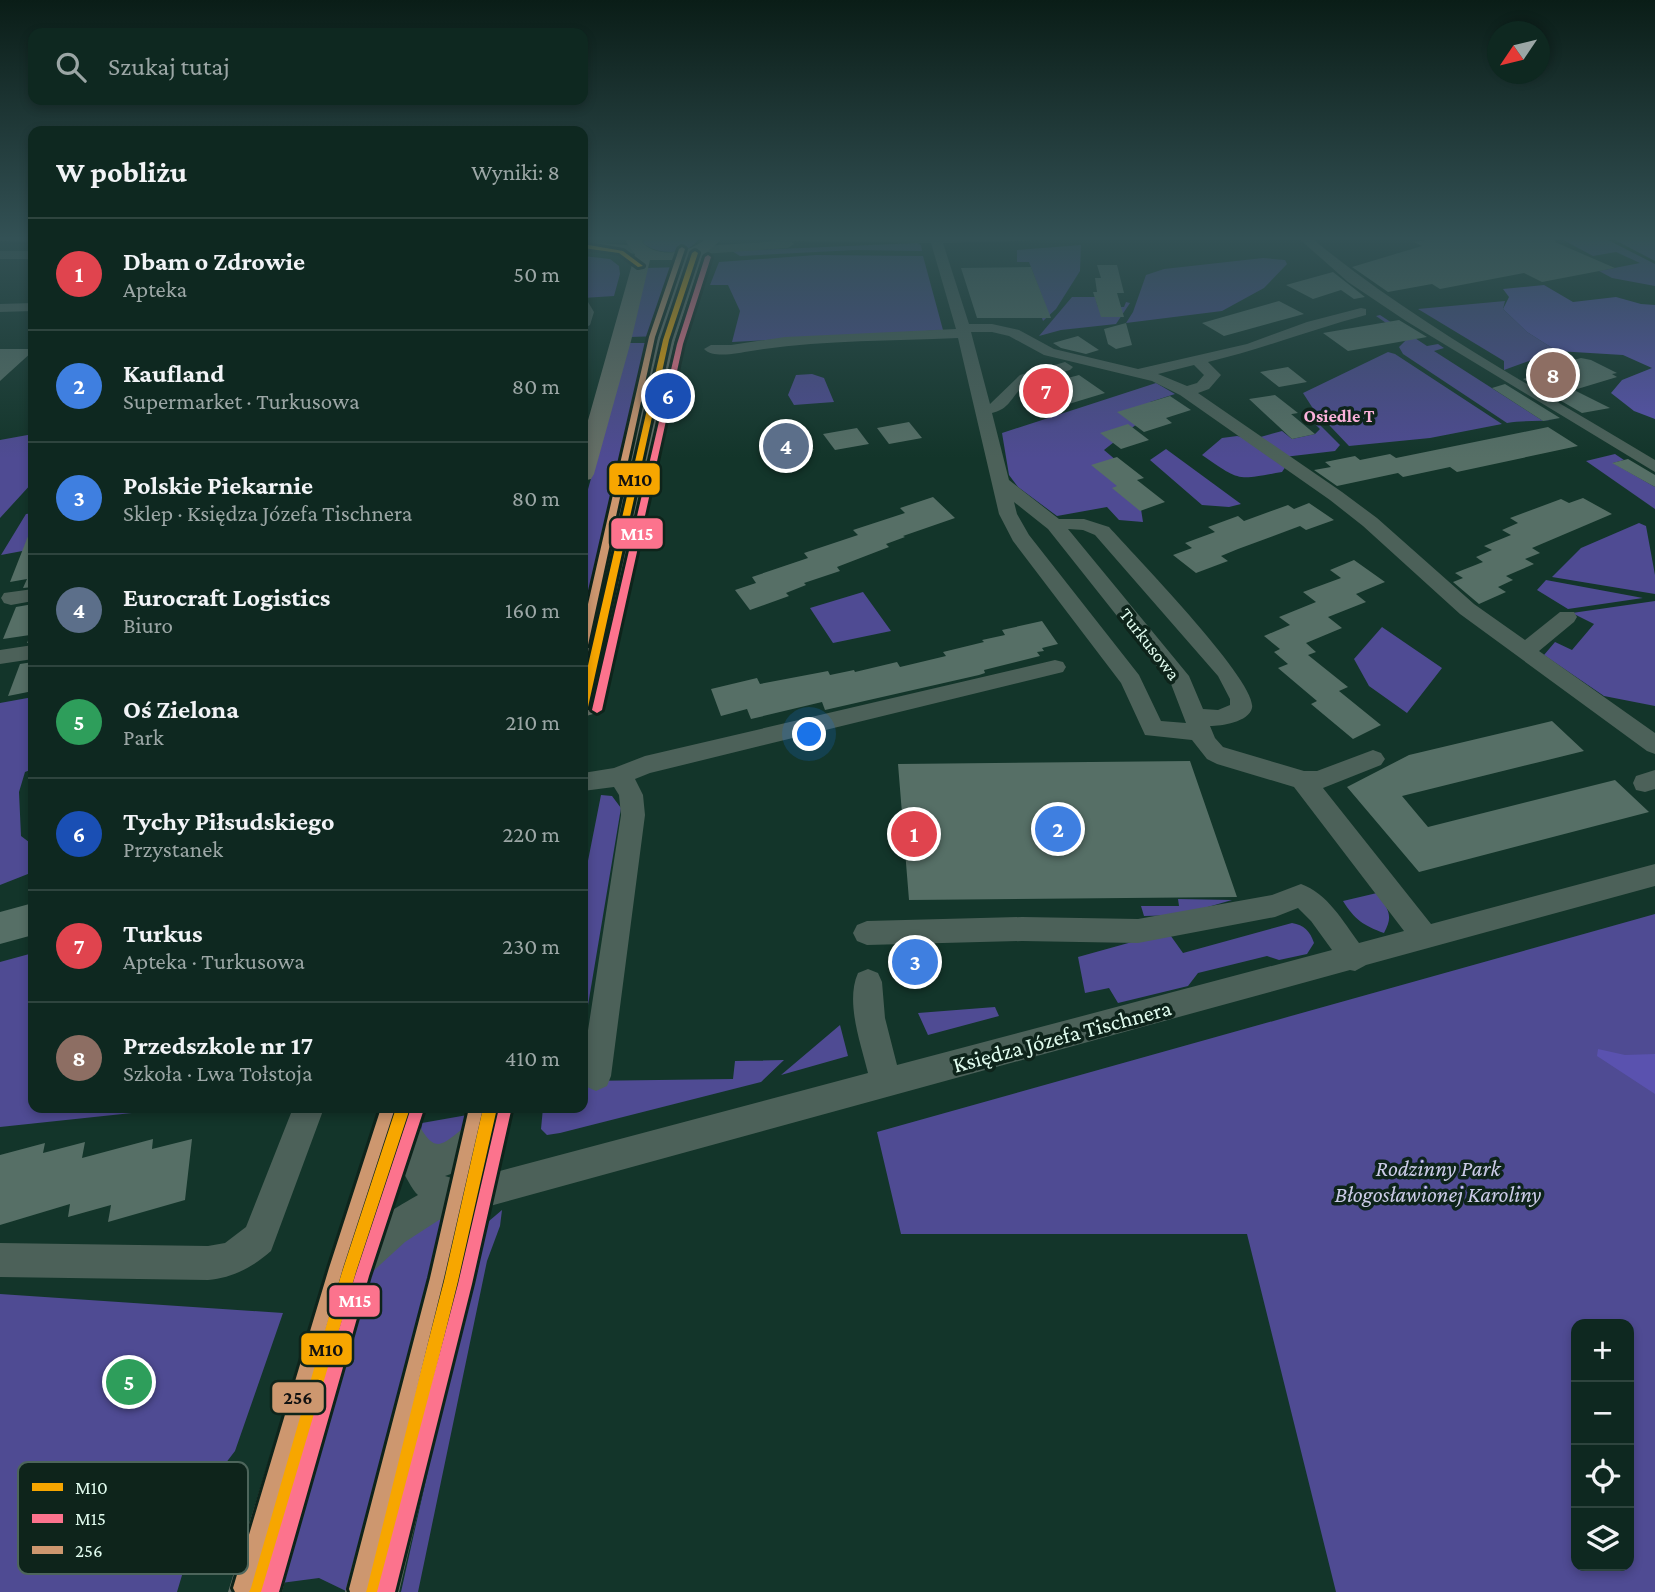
<!DOCTYPE html>
<html lang="pl">
<head>
<meta charset="utf-8">
<style>
	:root { --surface:#0e2820; --page:#1c342d; --text:#f1f3f6; --muted:#9ba6a5; --line:#2e443e; --accent:#8c9099 }
	body { margin:0; font-family:"Crimson Pro",serif; background:var(--page); color:var(--text) }
	.controls { position:absolute; right:21px; bottom:21px; display:grid; overflow:hidden; border-radius:14px; box-shadow:0 4px 10px #0003 }
	.controls button { width:63px; height:63px; display:grid; place-items:center; padding:0; border:0; border-bottom:2px solid var(--line); background:var(--surface); color:var(--text); font:35px sans-serif }
	.compass { position:absolute; left:1487px; top:21px; width:63px; height:63px; border-radius:50%; background:var(--surface); box-shadow:0 4px 10px #0003; rotate:235deg }
	.you { position:absolute; left:810px; top:735px; width:24px; height:24px; margin:-18px; border:5px solid #fff; border-radius:50%; background:#1a73e8; box-shadow:0 0 0 10px #1a73e833 }
	.badge { display:grid; place-items:center; width:46px; height:46px; border-radius:50%; background:var(--accent); color:#fff; font-size:23px; font-weight:700 }
	.pin { position:absolute; translate:-50% -50%; border:4px solid #fff; box-shadow:0 2px 7px #0006 }
	.list { margin:0; padding:0; list-style:none }
	h2 { display:flex; justify-content:space-between; align-items:center; height:91px; margin:0; padding:0 28px; font-size:30px }
	h2 small { font-size:23px; font-weight:400; color:var(--muted) }
	.list li { display:grid; grid-template-columns:46px 1fr auto; gap:21px; align-items:center; box-sizing:border-box; height:112px; padding:0 28px; border-top:2px solid var(--line) }
	.list b { display:block; font-size:26px; white-space:nowrap }
	.list p { margin:0; font-size:23px; white-space:nowrap; color:var(--muted) }
	.list em { font-size:23px; font-style:normal; color:var(--muted) }
	.icon { flex:none; width:38px; height:38px; fill:none; stroke:currentColor; stroke-width:2; stroke-linecap:round; stroke-linejoin:round }
	.map { position:relative; flex:none; width:1655px; height:1592px; overflow:hidden }
	.search { position:absolute; background:var(--surface); box-shadow:0 4px 10px #0003; left:28px; top:28px; width:560px; height:77px; display:flex; align-items:center; gap:18px; box-sizing:border-box; padding:0 24px; border-radius:14px; color:var(--muted); font-size:26px }
	.panel { position:absolute; background:var(--surface); box-shadow:0 4px 10px #0003; left:28px; top:126px; width:560px; height:987px; border-radius:14px }
	.map>svg:first-child { display:block }
	.green { fill:#4f4b93; fill-rule:evenodd }
	.forest { fill:#5a52af }
	.building { fill:#566f66 }
	.lines { fill:none; stroke-linecap:round; stroke-linejoin:round }
	.minor { fill:#4c6159; fill-rule:evenodd }
	.major { fill:#656f66; fill-rule:evenodd }
	.bus-1-casing { stroke:#0e241b; stroke-width:6 }
	.bus-2-casing { stroke:#0e241b; stroke-width:6 }
	.bus-3-casing { stroke:#0e241b; stroke-width:6 }
	.bus-1 { fill:#f7a600; fill-rule:evenodd }
	.bus-2 { fill:#fc738d; fill-rule:evenodd }
	.bus-3 { fill:#cd976f; fill-rule:evenodd }
	.labels { text-anchor:middle; dominant-baseline:central; stroke-width:7; stroke-linejoin:round; paint-order:stroke }
	.far-neighbourhood-label { font-size:18px; font-weight:bold; fill:#fbb1da; stroke:#0e241b }
	.street-label { font-size:19px; fill:#e1fcef; stroke:#0e241b }
	.near-street-label { font-size:23px; fill:#e1fcef; stroke:#0e241b }
	.near-park-label { font-size:23px; font-style:italic; fill:#cccce8; stroke:#0e241b }
	.key { fill:#0e241b; stroke:#4d655b; stroke-width:2 }
	.key-label { font-size:19px; fill:#e1fcef }
	.line-badge { stroke:#0e241b; stroke-width:2.5 }
	.badge-label { font-size:19px; text-anchor:middle; font-weight:bold; fill:#fff }
	.pale-badge-label { font-size:19px; text-anchor:middle; font-weight:bold; fill:#111 }
</style>
</head>
<body>
<div class="map">
<svg width="1655" height="1592" viewBox="0 0 1655 1592">
	<rect width="100%" height="100%" fill="#13352a"/>
	<path class="green" d="M647,236H696L698,240C687,256 657,255 643,243Z
		M1541,236H1600L1655,264V286L1612,278L1599,271L1640,263L1616,252L1593,256L1556,236Z
		M1607,236H1655V261Z
		M917,243L921,245L922,251L856,250L740,256L732,251Z
		M1081,245L1080,271L1056,309L1043,321L1040,312L1045,304L1029,262H1017V250Z
		M816,255L923,256L943,330L732,342L740,311L728,285H710L719,262Z
		M583,256L610,259L619,266L620,274L614,296L583,298Z
		M1263,258L1285,260L1287,264L1264,288L1222,311L1126,323L1133,312L1146,275L1164,269Z
		M683,267L667,309L660,336L630,337L646,268Z
		M1072,297H1095L1098,307H1124L1126,302L1130,303L1116,324L1061,330L1039,336Z
		M1505,301L1503,309L1527,332L1557,351L1504,370V361L1418,309Z
		M1380,315L1427,346L1438,344L1444,348L1434,351L1543,421L1557,419C1540,422 1523,420 1507,423L1403,354L1399,347L1408,338L1376,316Z
		M629,343H658L583,663V507Z
		M1388,352L1395,354L1502,424L1430,438L1349,446L1312,407L1303,393Z
		M812,374L824,378L834,402L794,405L788,395L796,375Z
		M1156,383L1175,394L1150,402L1157,408L1104,450L1136,477L1143,522L1119,520L1107,507L1057,516L1018,487L1009,475L1002,433Z
		M1318,423L1340,445L1335,451L1284,457L1257,438L1282,431L1292,439L1315,434L1320,429L1315,424Z
		M33,434V482L0,518V440Z
		M1237,436L1247,438L1286,466L1282,472C1236,480 1241,482 1202,455L1222,438Z
		M1166,449L1241,504L1229,507L1202,505L1150,460Z
		M1615,454L1624,460L1613,463L1655,487V509L1586,461Z
		M33,513V549L1,555L26,514Z
		M1639,523L1646,526L1655,575V594L1552,577L1581,548Z
		M1546,580L1643,598L1568,609L1537,590Z
		M863,592L891,631L833,643L810,608Z
		M1655,601V706L1604,696L1544,655L1555,642L1572,650L1594,624L1572,613Z
		M1382,627L1442,668L1407,713L1369,686L1354,659Z
		M33,697V769L25,772L19,792L21,836L33,845V872L0,885V703Z
		M601,795L612,796L621,808L583,1035V886Z
		M1377,893C1388,909 1394,915 1384,933C1364,926 1354,919 1343,901Z
		M1178,899L1232,900L1180,915L1144,916L1141,906H1179Z
		M1655,914V1592H1336L1247,1234H901L877,1132ZM1576,1324H1629V1566H1576Z
		M1292,923C1304,925 1310,931 1314,943L1307,954L1279,960L1267,956L1198,973L1188,986L1118,1003L1109,988L1085,993L1078,957L1168,932L1183,953Z
		M33,953V1108H179L0,1127V962Z
		M995,1007L999,1016L928,1035L918,1013Z
		M840,1025L848,1056L781,1075Z
		M784,1060L761,1082L560,1133L547,1135L541,1129L543,1108H583V1081L733,1079L735,1061Z
		M473,1114L468,1133L441,1151L420,1136L422,1123Z
		M449,1210L356,1592H348L319,1578L281,1583L361,1288L382,1255Z
		M502,1210L500,1226L487,1261L418,1592H401L480,1237L489,1221Z
		M0,1294L283,1313L235,1451L209,1485L177,1592H0Z"/>
	<path class="forest" d="M1544,285L1573,302L1616,297L1641,304L1655,305V419L1634,411L1611,393L1622,380L1652,368L1623,355L1557,351L1527,332L1503,309L1509,297L1503,289Z
		M1598,1049L1625,1055L1655,1054V1094L1597,1056Z"/>
	<path class="building" d="M1448,236H1554L1555,242L1615,268L1542,282L1524,273L1440,289L1432,284L1388,292L1352,267L1422,246L1414,242Z
		M1097,265H1117L1124,293H1117L1124,317H1101L1093,292H1097L1095,278H1101Z
		M1031,267L1051,318H977L961,268Z
		M1333,272L1365,297L1354,299L1341,290L1313,299L1286,285Z
		M1279,301L1304,314L1224,336L1202,323Z
		M1399,320L1427,337L1348,351L1323,333Z
		M1126,323L1132,345L1116,349L1108,344L1104,329Z
		M1078,336L1099,350L1086,354L1061,348L1053,343Z
		M0,349H33V351L0,381Z
		M1581,358L1591,360L1617,373L1612,374L1617,377L1574,390L1610,408L1582,413L1523,379L1553,370L1547,367Z
		M1288,367L1307,382L1279,387L1260,372Z
		M1079,375L1105,393L1049,410L1023,390Z
		M1505,384L1560,418L1543,421L1492,388Z
		M1275,395L1298,413L1286,415L1291,414L1315,434L1292,439L1249,399Z
		M1170,396L1191,410L1166,418L1172,423L1144,432L1117,412Z
		M909,422L922,438L889,444L877,428Z
		M1128,424L1149,440L1121,449L1100,433Z
		M1548,427L1578,446L1457,472L1450,467L1403,477L1398,473L1337,486L1314,470L1331,467L1325,462L1355,456L1360,460L1390,454L1396,458Z
		M857,428L869,444L835,450L823,434Z
		M802,433L814,450L780,456L769,440Z
		M1117,457L1144,478L1137,480L1165,502L1140,511L1112,488L1117,486L1091,465Z
		M1628,459L1655,475V487L1612,463Z
		M933,497L955,518L903,536L905,537L886,544L889,547L837,567L840,571L804,583L806,585L786,593L789,596L750,610L735,590L756,583L752,577L808,558L804,553L858,535L853,530L905,513L900,508Z
		M1583,498L1612,514L1532,548L1540,553L1525,559L1534,564L1506,576L1513,580L1498,587L1506,592L1479,604L1453,582L1463,578L1455,573L1483,562L1476,557L1492,550L1484,546L1511,535L1502,530L1518,523L1510,518L1561,499L1569,503Z
		M1309,503L1334,520L1306,530L1300,526L1238,549L1221,556L1228,561L1196,573L1173,555L1192,548L1185,543L1215,532L1208,527L1238,516L1244,521L1288,505L1294,509Z
		M32,526L33,587L23,588L27,579L10,582Z
		M1354,560L1385,582L1356,594L1366,602L1328,617L1342,628L1306,643L1316,652L1308,655L1348,687L1339,691L1381,725L1353,739L1311,704L1317,701L1278,668L1288,664L1274,652L1280,649L1264,636L1290,625L1279,617L1316,602L1303,592L1341,578L1330,570Z
		M33,604V643H27L30,635L3,639L16,607Z
		M1042,621L1058,644L1042,648L1044,651L1037,652L1040,656L984,670L985,673L979,675L825,710L822,702L751,719L747,709L721,716L711,689L757,678L760,684L828,671L830,675L854,670L855,672L897,662L900,667L946,656L943,652L984,642L982,640L1005,635L1002,630Z
		M33,662V691L8,696L20,664Z
		M1552,721L1584,751L1402,796L1428,827L1615,780L1649,812L1419,872L1347,787L1409,755Z
		M1190,761L1237,897L909,900L898,764Z
		M33,903V935L0,944V912Z
		M153,1139L152,1149L192,1139L185,1200L108,1222L111,1205L68,1217L70,1204L0,1225V1155L45,1143L43,1153L85,1142L82,1158Z"/>
	<g class="lines">
		<path class="minor" d="M0,236H33V242L0,241Z
			M761,236H1055L1049,240L943,243L969,324H992L1019,330L1054,349L1138,369L1247,344L1307,322L1361,308L1366,309V315C1313,329 1262,349 1208,362L1221,375L1209,389L1198,393L1342,492L1377,518L1474,604L1525,640L1560,612H1574L1577,617L1574,622L1539,651L1655,733V754L1647,751L1460,614L1363,526L1330,500L1180,395L1152,381L1044,355L1009,336L992,332H971L990,404L1020,375L1065,362L1073,367L1070,370C1056,374 1039,376 1026,384C1012,394 1011,409 992,413L1009,480L1059,519H1084L1109,527C1132,553 1258,682 1252,708C1249,722 1221,726 1210,726L1215,738L1223,747L1304,771H1317L1373,750L1381,753L1385,759L1381,765L1323,788L1431,924L1655,864V886L1366,965L1355,971L1350,970L439,1220L405,1242L370,1274L358,1279L346,1274L341,1262C353,1232 390,1211 418,1195C407,1185 384,1133 384,1118C384,1114 387,1111 389,1108H411C439,1173 444,1133 483,1117L494,1122L499,1133C489,1156 469,1169 445,1176L462,1181L868,1073C861,1044 845,1002 858,973L868,969L878,973L882,982L885,1018L897,1065L1332,950L1311,921L1298,908L1275,917L1138,943L1022,941L867,945L857,941L853,933L857,925L867,921L1022,917L1138,919L1272,895L1301,884C1327,893 1343,921 1359,943L1404,931L1294,787L1217,764L1207,759L1192,740L1145,735L1121,683L1013,541L999,514L958,338C889,341 819,340 751,351C737,353 714,359 704,349L711,345H731L785,337L956,329L931,243L791,241L794,244L788,248L702,254L696,250L702,246L782,241L767,240ZM1194,365L1204,375L1197,383L1187,386L1158,374ZM1014,502L1048,529L1171,684L1186,723L1161,721L1139,675L1029,535L1017,514ZM1068,529L1083,530L1095,535L1218,676L1230,699V705L1218,710L1203,709L1189,676Z
			M1296,236H1309C1415,324 1538,389 1655,460V472L1406,321L1348,282Z
			M583,242L639,246L645,250L639,254L583,250Z
			M0,251H33V259H0Z
			M583,301L588,302L594,312L590,325L583,329Z
			M33,303V311L0,312V304Z
			M33,589V601L11,605L4,603L1,598L4,593Z
			M33,645V659L0,664V650Z
			M1055,660L1063,662L1066,667L1063,672L650,773L635,779L643,795L645,815L611,1076L607,1086L596,1091L585,1086L583,1063L621,815L619,795L614,787L583,791V773L614,768L645,756Z
			M1655,770V789L1645,792L1636,790L1633,783L1636,776Z
			M293,1108H324L271,1251C253,1267 232,1278 208,1280L0,1277V1243L208,1246L225,1243L246,1227Z"/>
		<path class="major" d="M629,236H645L642,242C657,259 688,253 704,240L703,236H719L720,241L703,255L675,340L598,707L593,714L583,717V648L657,340L684,260H650L631,341L594,474L591,479L583,481V438L635,254L626,242Z
			M383,1108H423L371,1272L282,1592H228L327,1272Z
			M470,1108H510L473,1281L399,1592H345L429,1281Z"/>
		<defs>
			<path id="bus-1" d="M583,244L623,251L643,266L638,267L619,253L583,248Z
				M695,251L698,253L669,340L588,707L583,710V687L663,340L692,253Z
				M396,1108H410L356,1272L264,1592H246L342,1272Z
				M483,1108H497L458,1281L381,1592H363L444,1281Z"/>
			<path id="bus-2" d="M708,255L711,257L683,344L602,710L597,713L592,710L677,344L705,257Z
				M411,1108H421L423,1112L369,1276L279,1592H261L355,1276Z
				M499,1108H509L511,1111L472,1284L395,1592H377L458,1284Z"/>
			<path id="bus-3" d="M682,247L685,249L655,337L588,645L583,648V626L649,337L679,249Z
				M381,1108H395L343,1268L251,1588L249,1592H235L233,1588L329,1268Z
				M469,1108H483L444,1278L367,1589L366,1592H350L349,1589L430,1278Z"/>
		</defs>
		<use href="#bus-1" class="bus-1-casing"/>
		<use href="#bus-2" class="bus-2-casing"/>
		<use href="#bus-3" class="bus-3-casing"/>
		<use href="#bus-1" class="bus-1"/>
		<use href="#bus-2" class="bus-2"/>
		<use href="#bus-3" class="bus-3"/>
	</g>
	<linearGradient id="sky" x2="0" y2="1"><stop stop-color="#0a1d17"/><stop offset="0.52" stop-color="#335155"/><stop offset="1" stop-color="#335155" stop-opacity="0"/></linearGradient>
	<rect width="1655" height="458" fill="url(#sky)"/>
	<g class="labels">
		<g class="far-neighbourhood-label">
			<text x="1339" y="416">Osiedle T</text>
		</g>
		<g class="street-label">
			<text transform="translate(1150 644) rotate(52)">Turkusowa</text>
		</g>
		<g class="near-street-label">
			<text transform="translate(1062 1036) rotate(-15)">Księdza Józefa Tischnera</text>
		</g>
		<g class="near-park-label">
			<text x="1438" y="1168">Rodzinny Park<tspan x="1438" dy="26">Błogosławionej Karoliny</tspan></text>
		</g>
	</g>
	<rect x="18" y="1462" width="230" height="112" rx="10" class="key"/>
	<rect x="32" y="1483" width="31" height="8" fill="#f7a600"/>
	<rect x="32" y="1514" width="31" height="9" fill="#fc738d"/>
	<rect x="32" y="1546" width="31" height="8" fill="#cd976f"/>
	<g class="key-label">
		<text x="75" y="1494">M10</text>
		<text x="75" y="1525">M15</text>
		<text x="75" y="1557">256</text>
	</g>
	<g class="line-badge">
		<rect x="608" y="462" width="53" height="34" rx="7" fill="#f7a600"/>
		<rect x="610" y="517" width="54" height="33" rx="7" fill="#fc738d"/>
		<rect x="328" y="1284" width="53" height="34" rx="7" fill="#fc738d"/>
		<rect x="300" y="1332" width="53" height="34" rx="7" fill="#f7a600"/>
		<rect x="271" y="1381" width="54" height="33" rx="7" fill="#cd976f"/>
	</g>
	<g class="badge-label">
		<text x="637" y="540">M15</text>
		<text x="355" y="1307">M15</text>
	</g>
	<g class="pale-badge-label">
		<text x="635" y="486">M10</text>
		<text x="326" y="1356">M10</text>
		<text x="298" y="1404">256</text>
	</g>
</svg>
<div class="controls">
<button>+</button>
<button>−</button>
<button><svg class="icon" aria-label="locate" viewBox="0 0 24 24"><circle cx="12" cy="12" r="6"/><path d="M12 2v4M12 18v4M2 12h4M18 12h4"/></svg></button>
<button><svg class="icon" aria-label="layers" viewBox="0 0 24 24"><path d="M12 4l9 5-9 5-9-5zM3 14l9 5 9-5"/></svg></button>
</div>
<svg class="compass" viewBox="-18 -18 36 36"><path d="M0-13l5 13h-10z" fill="#e53935"/><path d="M0 13l5-13h-10z" fill="#9ba6a5"/></svg>
<div class="you"></div>
<div class="pin badge" style="left:914px;top:834px;background:#e0444e">1</div>
<div class="pin badge" style="left:1058px;top:829px;background:#3f7fe0">2</div>
<div class="pin badge" style="left:915px;top:962px;background:#3f7fe0">3</div>
<div class="pin badge" style="left:786px;top:446px;background:#5c6f8a">4</div>
<div class="pin badge" style="left:129px;top:1382px;background:#2e9e5b">5</div>
<div class="pin badge" style="left:668px;top:396px;background:#1a4fb4">6</div>
<div class="pin badge" style="left:1046px;top:391px;background:#e0444e">7</div>
<div class="pin badge" style="left:1553px;top:375px;background:#8d6e63">8</div>
<div class="search"><svg class="icon" aria-label="search" viewBox="0 0 24 24"><circle cx="10" cy="10" r="6"/><path d="M15 15l6 6"/></svg>Szukaj tutaj</div>
<section class="panel">
<h2>W pobliżu<small>Wyniki: 8</small></h2>
<ul class="list">
<li><span class="badge" style="background:#e0444e">1</span><div><b>Dbam o Zdrowie</b><p>Apteka</p></div><em>50 m</em></li>
<li><span class="badge" style="background:#3f7fe0">2</span><div><b>Kaufland</b><p>Supermarket · Turkusowa</p></div><em>80 m</em></li>
<li><span class="badge" style="background:#3f7fe0">3</span><div><b>Polskie Piekarnie</b><p>Sklep · Księdza Józefa Tischnera</p></div><em>80 m</em></li>
<li><span class="badge" style="background:#5c6f8a">4</span><div><b>Eurocraft Logistics</b><p>Biuro</p></div><em>160 m</em></li>
<li><span class="badge" style="background:#2e9e5b">5</span><div><b>Oś Zielona</b><p>Park</p></div><em>210 m</em></li>
<li><span class="badge" style="background:#1a4fb4">6</span><div><b>Tychy Piłsudskiego</b><p>Przystanek</p></div><em>220 m</em></li>
<li><span class="badge" style="background:#e0444e">7</span><div><b>Turkus</b><p>Apteka · Turkusowa</p></div><em>230 m</em></li>
<li><span class="badge" style="background:#8d6e63">8</span><div><b>Przedszkole nr 17</b><p>Szkoła · Lwa Tołstoja</p></div><em>410 m</em></li>
</ul>
</section>
</div>
</body>
</html>
